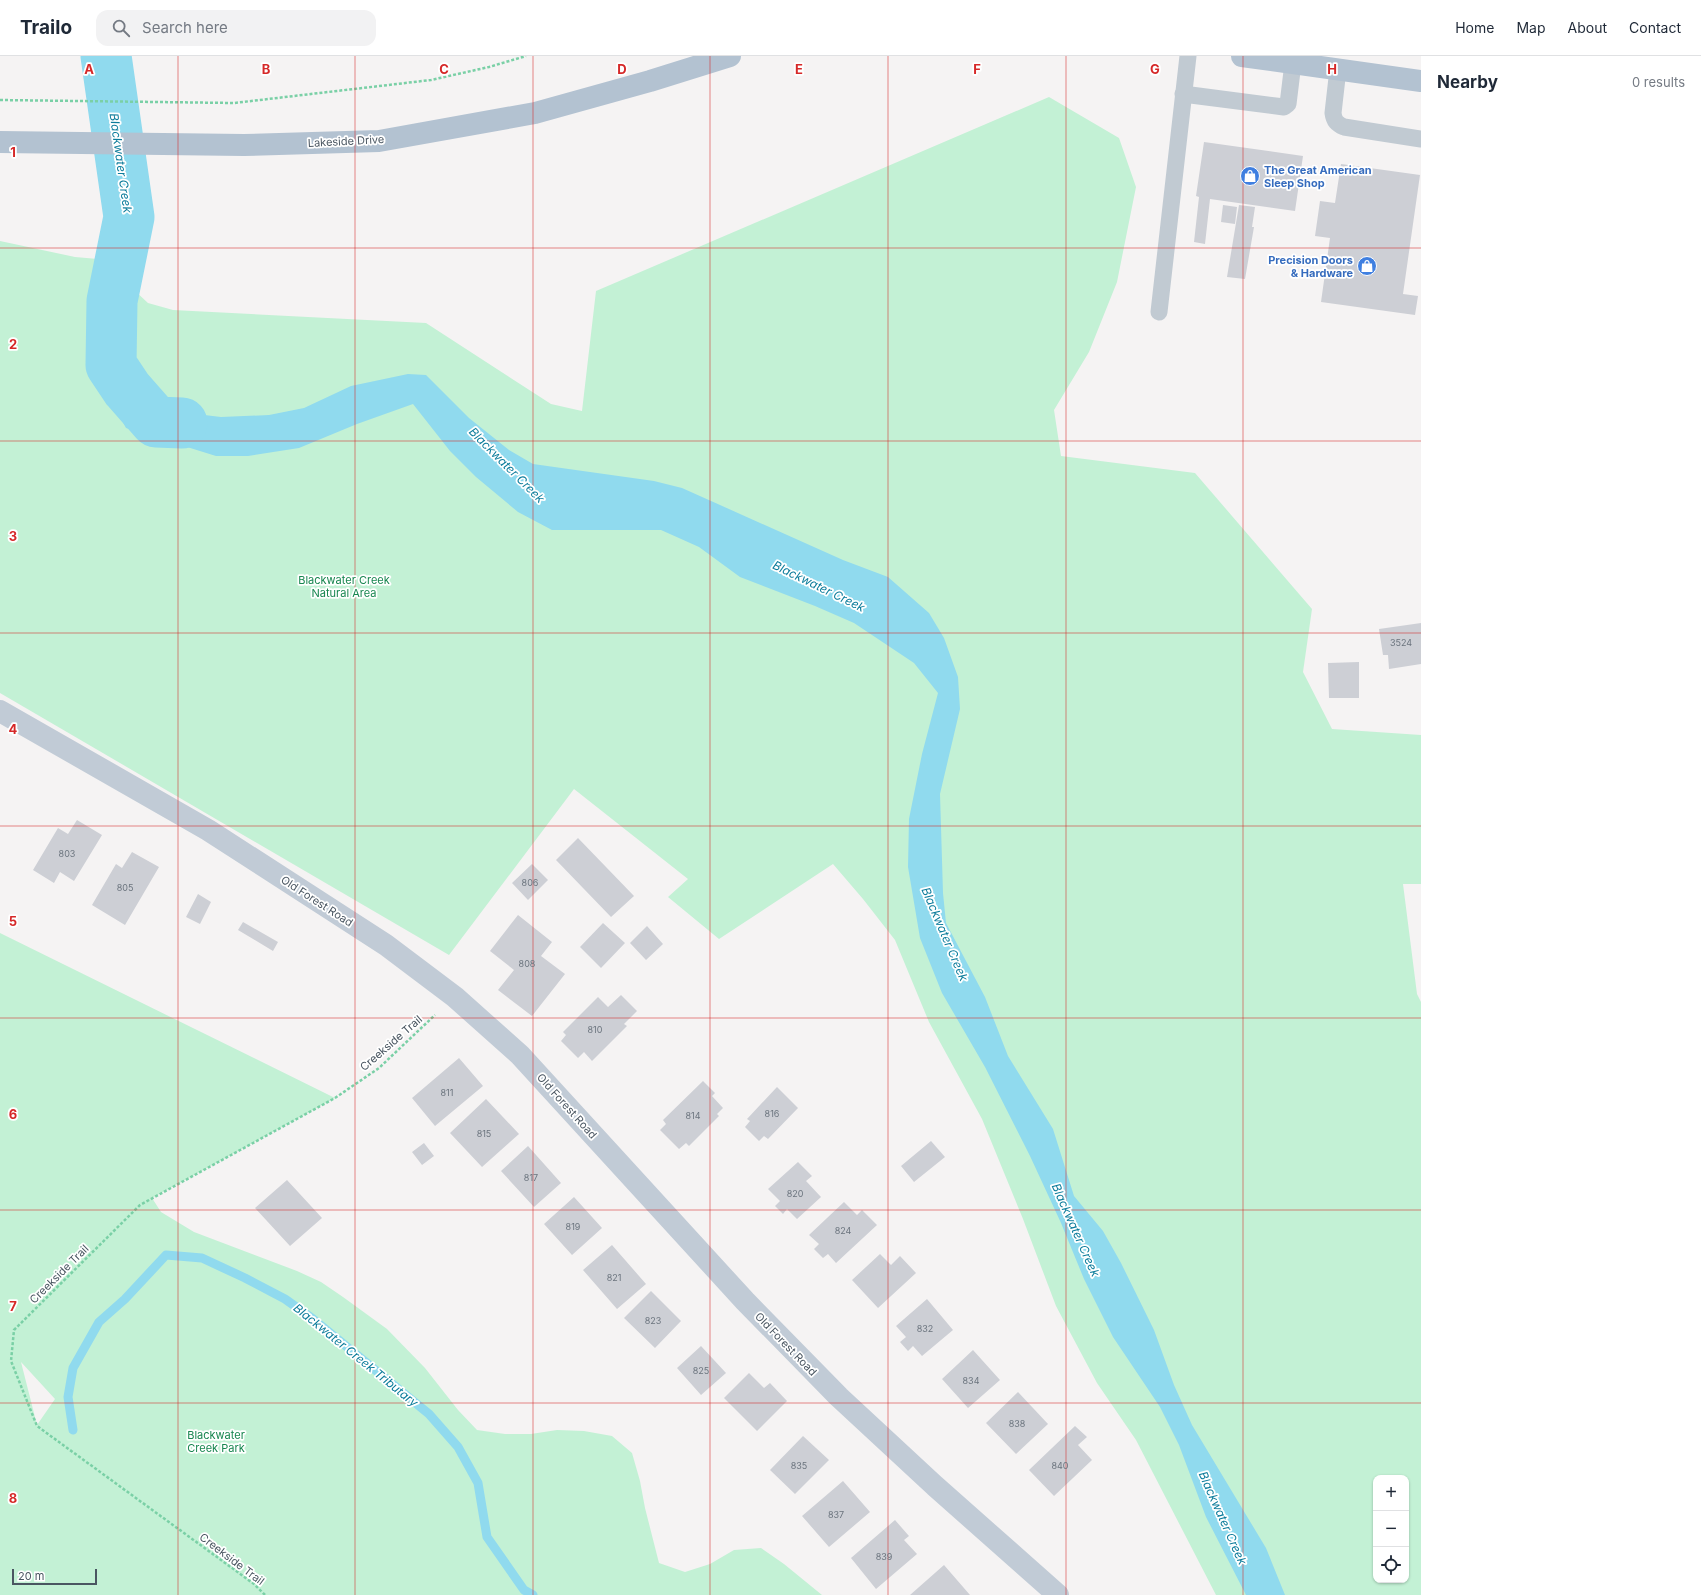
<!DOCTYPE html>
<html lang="en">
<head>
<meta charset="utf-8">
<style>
	:root { --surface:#fff; --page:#f2f2f3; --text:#1f2937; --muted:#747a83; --line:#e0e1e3 }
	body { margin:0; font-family:Inter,sans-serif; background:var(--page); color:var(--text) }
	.controls { position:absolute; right:12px; bottom:12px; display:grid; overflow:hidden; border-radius:8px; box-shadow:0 1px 3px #0004 }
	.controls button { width:36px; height:36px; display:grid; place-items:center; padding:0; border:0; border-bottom:1px solid var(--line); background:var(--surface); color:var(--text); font:20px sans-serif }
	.scale { position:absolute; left:12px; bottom:10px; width:85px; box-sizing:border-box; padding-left:4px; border:2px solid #4a5661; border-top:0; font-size:11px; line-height:14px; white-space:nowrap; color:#4a5661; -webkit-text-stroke:3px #fff; paint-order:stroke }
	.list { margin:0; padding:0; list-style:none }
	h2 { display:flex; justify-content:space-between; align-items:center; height:52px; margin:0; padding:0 16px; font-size:17px }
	h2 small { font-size:13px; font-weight:400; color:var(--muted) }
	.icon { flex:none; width:22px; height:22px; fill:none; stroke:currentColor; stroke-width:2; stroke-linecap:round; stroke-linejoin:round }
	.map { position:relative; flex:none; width:1421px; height:1539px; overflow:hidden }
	header { display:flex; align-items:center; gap:24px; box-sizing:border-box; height:56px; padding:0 20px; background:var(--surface); border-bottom:1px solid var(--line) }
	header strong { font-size:19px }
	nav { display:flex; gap:22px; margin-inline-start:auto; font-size:14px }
	.search { width:280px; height:36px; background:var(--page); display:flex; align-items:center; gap:10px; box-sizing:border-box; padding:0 14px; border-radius:12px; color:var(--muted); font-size:15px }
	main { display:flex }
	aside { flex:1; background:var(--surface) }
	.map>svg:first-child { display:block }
	.green { fill:#c3f1d5; fill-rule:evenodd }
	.water { fill:#90daee }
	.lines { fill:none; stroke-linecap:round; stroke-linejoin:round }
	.stream { stroke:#90daee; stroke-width:9 }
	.river { stroke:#90daee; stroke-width:51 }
	.building { fill:#cdcfd5 }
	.path { stroke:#7ad0a6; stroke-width:2.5; stroke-dasharray:3 2; stroke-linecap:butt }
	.service { stroke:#c1cad2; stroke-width:17 }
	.secondary { stroke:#c1cbd6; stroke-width:22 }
	.primary { stroke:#b3c2d1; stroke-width:22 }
	.grid { fill:none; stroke:#d62828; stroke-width:1; stroke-opacity:0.55 }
	.labels { text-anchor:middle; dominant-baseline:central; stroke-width:3.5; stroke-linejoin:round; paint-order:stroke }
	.number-label { font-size:9px; fill:#6b747e }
	.street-label { font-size:11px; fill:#4a5661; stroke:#fff }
	.shop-label { font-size:11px; font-weight:bold; fill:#366cbe; stroke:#fff; text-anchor:start }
	.park-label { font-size:11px; fill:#17864f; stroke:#fff }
	.water-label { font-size:12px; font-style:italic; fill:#0c7c9b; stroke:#fff }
	.grid-label { font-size:13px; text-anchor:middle; font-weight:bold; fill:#d62828; stroke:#fff; stroke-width:3.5; stroke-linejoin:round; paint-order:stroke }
</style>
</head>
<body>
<header>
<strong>Trailo</strong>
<div class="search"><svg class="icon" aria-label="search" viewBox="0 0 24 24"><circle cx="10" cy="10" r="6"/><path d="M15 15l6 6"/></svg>Search here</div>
<nav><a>Home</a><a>Map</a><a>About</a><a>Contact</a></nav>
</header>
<main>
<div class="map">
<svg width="1421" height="1539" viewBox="0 0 1421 1539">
	<rect width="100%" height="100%" fill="#f5f3f3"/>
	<path class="green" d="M1049,41L1119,82L1136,131L1117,226L1089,296L1054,354L1061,400L1195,417L1312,553L1303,616L1332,673L1421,679V828H1403L1417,938L1421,946V1539H1216L1136,1384L1097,1327L1056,1250L1023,1163L982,1063L929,966L895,884L863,843L833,808L719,883L668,841L688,823L574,733L449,899L0,637V185L75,201L98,203L119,220L148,247L173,254L426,267L551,348L582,355L596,235ZM1376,1422H1406V1524H1376Z
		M0,877L335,1042L152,1142L161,1156L194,1176L297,1215L321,1226L343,1241L387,1273L425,1312L458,1354L477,1374L505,1378H531L557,1374L584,1375L612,1380L632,1397L640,1425L645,1452L659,1507L685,1516L710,1508L734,1494L761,1492L784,1508L822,1539H0ZM21,1306L55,1343L37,1369Z"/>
	<path class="water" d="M408,318L426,319L469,362L509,394L533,408L654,425L682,432L843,504L888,521L929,557L944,582L958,621L960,653L940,738L943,837L946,867L985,941L1008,1000L1053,1073L1074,1140L1103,1175L1121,1207L1154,1274L1174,1329L1192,1369L1266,1492L1285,1539H1246L1206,1461L1179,1389L1160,1351L1113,1281L1084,1223L1061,1167L1030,1100L985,1011L942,937L920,882L908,811L909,763L922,698L938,637L914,607L854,567L815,550L740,521L699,491L661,474H552L518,456L476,421L450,395L413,348L357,368L299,392L248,400H216L126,372L106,335L141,331L163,354L221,361L269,359L304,352L351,330Z"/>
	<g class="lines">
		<path class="stream" d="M73,1374L68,1341L73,1312L99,1266L125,1243L166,1199L202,1202L245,1222L285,1243L313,1263L429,1358L458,1391L478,1427L487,1481L524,1534L533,1539"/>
		<path class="river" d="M106,0L129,161L112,245L111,309L127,333L156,366L182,367"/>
	</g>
	<path class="building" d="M1204,86L1303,100L1295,155L1210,143L1205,188L1194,186L1199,141L1196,140Z
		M1341,108L1420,119L1403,238L1418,240L1415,259L1321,246L1330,182L1315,180L1320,145L1335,147Z
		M1223,149L1237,151L1235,168L1221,166Z
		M1239,149L1255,151L1252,171H1254L1245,223L1227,221Z
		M1421,567V608L1389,613L1388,599H1383L1379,573Z
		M1359,606V642H1329L1328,607Z
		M77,764L102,779L74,825L60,816L54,827L33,814L58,772L68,778Z
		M578,782L634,840L611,861L556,804Z
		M132,796L159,811L125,869L92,849L116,808L122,812Z
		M532,808L548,824L528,844L512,827Z
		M198,838L211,846L200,868L186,861Z
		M518,859L552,886L541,900L565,918L532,960L498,934L514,914L490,895Z
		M243,866L278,886L273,895L238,874Z
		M603,867L625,887L601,912L580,891Z
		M647,870L663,888L646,904L630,887Z
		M621,939L637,955L624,968L627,970L592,1005L584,996L578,1002L561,985L566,979L563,976L598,941L608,951Z
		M459,1002L483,1030L435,1070L412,1042Z
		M703,1025L715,1037L712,1040L723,1052L717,1058L719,1060L689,1090L686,1087L679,1093L660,1074L666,1068L663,1064Z
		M777,1031L798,1052L768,1083L764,1080L759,1085L745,1071L750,1065L747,1063Z
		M486,1043L519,1078L482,1111L450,1077Z
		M931,1085L945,1101L914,1126L901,1110Z
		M424,1087L434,1100L422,1109L412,1096Z
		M528,1090L561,1127L534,1151L501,1115Z
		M798,1106L812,1120L806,1125L821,1141L797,1163L787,1153L783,1158L775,1150L780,1145L768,1133Z
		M287,1124L322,1162L290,1190L255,1152Z
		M574,1141L602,1172L572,1199L544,1168Z
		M844,1146L857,1159L862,1154L877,1169L836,1207L828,1198L823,1202L814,1193L819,1188L809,1179Z
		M612,1189L646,1228L617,1253L583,1214Z
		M880,1198L891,1209L900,1200L916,1217L878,1252L852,1224Z
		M651,1235L681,1265L655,1292L624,1262Z
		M927,1243L953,1274L922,1300L913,1290L908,1295L900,1286L906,1281L896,1270Z
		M701,1290L726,1317L701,1339L677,1312Z
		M973,1294L1000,1324L968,1352L942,1323Z
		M749,1317L764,1332L770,1327L787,1345L757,1375L724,1342Z
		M1018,1336L1048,1368L1016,1398L986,1367Z
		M1075,1370L1087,1381L1078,1389L1092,1404L1054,1440L1029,1414Z
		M803,1380L829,1404L795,1438L770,1414Z
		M843,1425L870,1456L829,1491L802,1460Z
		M895,1464L909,1480L904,1484L917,1498L876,1533L851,1502Z
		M944,1509L970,1539H910Z"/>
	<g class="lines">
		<path class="path" d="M0,44L234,47L431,24L489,11L526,0
			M265,1539L254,1528L37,1370L11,1305L14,1274L140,1149L335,1042L379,1012L435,959"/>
		<path class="service" d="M1338,13L1333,57C1334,65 1337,68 1344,71L1421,83
			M1183,38L1284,51L1288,48L1293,7
			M1159,256L1188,0"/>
		<path class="secondary" d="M0,655L208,774L386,889L455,941L520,999L745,1245L839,1341L935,1430L1058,1539"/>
		<path class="primary" d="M1242,0L1421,25
			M0,86L244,89L379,85L535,57L650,25L730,0"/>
	</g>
	<path class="grid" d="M178,0V1539M355,0V1539M533,0V1539M710,0V1539M888,0V1539M1066,0V1539M1243,0V1539M0,192H1421M0,385H1421M0,577H1421M0,770H1421M0,962H1421M0,1154H1421M0,1347H1421"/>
	<defs>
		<symbol id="shop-disc" viewBox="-11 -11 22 22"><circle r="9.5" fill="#3f7fe0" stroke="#fff"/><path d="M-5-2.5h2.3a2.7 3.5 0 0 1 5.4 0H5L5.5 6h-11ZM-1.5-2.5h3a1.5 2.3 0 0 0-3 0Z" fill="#fff"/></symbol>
	</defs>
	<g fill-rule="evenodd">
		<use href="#shop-disc" x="1239" y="109" width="22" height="22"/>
		<use href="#shop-disc" x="1356" y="199" width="22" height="22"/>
	</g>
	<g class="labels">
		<g class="number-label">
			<text x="1401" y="586">3524</text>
			<text x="67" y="797">803</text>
			<text x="530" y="826">806</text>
			<text x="125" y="831">805</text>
			<text x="527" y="907">808</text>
			<text x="595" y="973">810</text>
			<text x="447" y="1036">811</text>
			<text x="772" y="1057">816</text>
			<text x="693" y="1059">814</text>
			<text x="484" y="1077">815</text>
			<text x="531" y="1121">817</text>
			<text x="795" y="1137">820</text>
			<text x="573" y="1170">819</text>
			<text x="843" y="1174">824</text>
			<text x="614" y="1221">821</text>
			<text x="653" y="1264">823</text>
			<text x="925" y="1272">832</text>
			<text x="701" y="1314">825</text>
			<text x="971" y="1324">834</text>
			<text x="1017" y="1367">838</text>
			<text x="799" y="1409">835</text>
			<text x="1060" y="1409">840</text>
			<text x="836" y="1458">837</text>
			<text x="884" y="1500">839</text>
		</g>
		<g class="street-label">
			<text transform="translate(346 85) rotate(-3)">Lakeside Drive</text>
			<text transform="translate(317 845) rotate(33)">Old Forest Road</text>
			<text transform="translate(391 987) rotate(-41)">Creekside Trail</text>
			<text transform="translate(567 1050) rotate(48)">Old Forest Road</text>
			<text transform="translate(59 1218) rotate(-45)">Creekside Trail</text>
			<text transform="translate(786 1288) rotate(46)">Old Forest Road</text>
			<text transform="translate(232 1503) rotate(37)">Creekside Trail</text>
		</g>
		<g class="shop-label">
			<text x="1264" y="114">The Great American<tspan x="1264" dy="13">Sleep Shop</tspan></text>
			<text x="1353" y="204" text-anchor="end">Precision Doors<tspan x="1353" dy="13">&amp; Hardware</tspan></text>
		</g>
		<g class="park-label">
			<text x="344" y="524">Blackwater Creek<tspan x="344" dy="13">Natural Area</tspan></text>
			<text x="216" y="1379">Blackwater<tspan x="216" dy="13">Creek Park</tspan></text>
		</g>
		<g class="water-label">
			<text transform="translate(121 107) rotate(82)">Blackwater Creek</text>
			<text transform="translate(507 409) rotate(45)">Blackwater Creek</text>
			<text transform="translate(819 530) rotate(26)">Blackwater Creek</text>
			<text transform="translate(945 878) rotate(67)">Blackwater Creek</text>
			<text transform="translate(1076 1174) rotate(66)">Blackwater Creek</text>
			<text transform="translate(356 1299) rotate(39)">Blackwater Creek Tributary</text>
			<text transform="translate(1223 1462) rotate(66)">Blackwater Creek</text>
		</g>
	</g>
	<g class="grid-label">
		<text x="89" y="18">A</text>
		<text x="266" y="18">B</text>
		<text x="444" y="18">C</text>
		<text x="622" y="18">D</text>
		<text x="799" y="18">E</text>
		<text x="977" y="18">F</text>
		<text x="1155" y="18">G</text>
		<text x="1332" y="18">H</text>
		<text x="13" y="101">1</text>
		<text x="13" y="293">2</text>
		<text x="13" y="485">3</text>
		<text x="13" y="678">4</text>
		<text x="13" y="870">5</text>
		<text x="13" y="1063">6</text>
		<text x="13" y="1255">7</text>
		<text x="13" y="1447">8</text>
	</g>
</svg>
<div class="controls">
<button>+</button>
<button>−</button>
<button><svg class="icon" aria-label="locate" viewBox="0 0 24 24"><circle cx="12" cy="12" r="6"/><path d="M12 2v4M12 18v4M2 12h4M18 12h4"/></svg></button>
</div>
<div class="scale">20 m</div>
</div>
<aside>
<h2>Nearby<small>0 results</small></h2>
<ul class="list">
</ul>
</aside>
</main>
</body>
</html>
